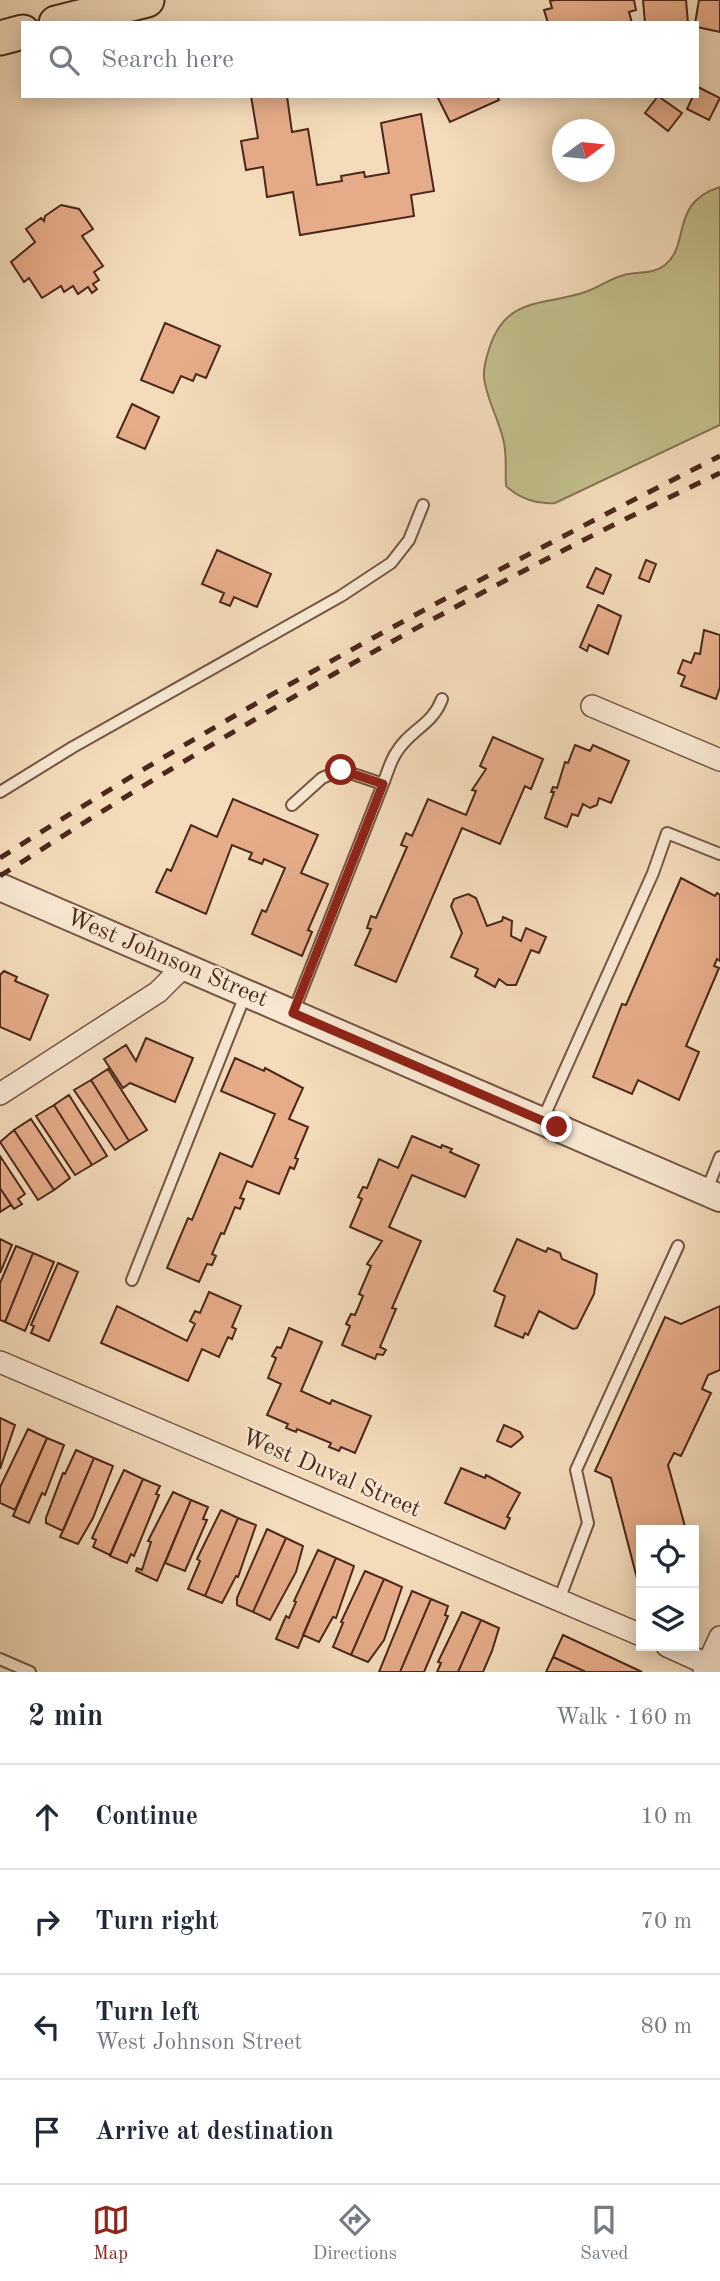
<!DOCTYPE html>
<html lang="en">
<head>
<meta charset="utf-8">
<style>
	:root { --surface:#fff; --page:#f2f2f3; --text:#1f2937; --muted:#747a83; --line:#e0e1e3; --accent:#8f2418 }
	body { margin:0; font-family:"Old Standard TT",serif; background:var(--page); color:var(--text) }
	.controls { position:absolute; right:21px; bottom:21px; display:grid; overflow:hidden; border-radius:0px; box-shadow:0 4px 18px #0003 }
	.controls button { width:63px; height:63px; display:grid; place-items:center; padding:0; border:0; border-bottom:2px solid var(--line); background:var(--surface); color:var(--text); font:35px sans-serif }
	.compass { position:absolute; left:552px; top:119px; width:63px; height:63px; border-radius:50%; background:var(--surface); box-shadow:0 4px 18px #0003; rotate:75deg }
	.stop { position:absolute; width:21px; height:21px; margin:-16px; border:5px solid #8f2418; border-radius:50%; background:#fff }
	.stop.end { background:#8f2418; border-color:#fff; box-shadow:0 2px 7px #0008 }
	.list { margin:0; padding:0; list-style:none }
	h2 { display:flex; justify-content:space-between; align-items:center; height:91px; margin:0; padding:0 28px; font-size:30px }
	h2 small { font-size:23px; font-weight:400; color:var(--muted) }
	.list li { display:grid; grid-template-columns:46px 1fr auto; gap:21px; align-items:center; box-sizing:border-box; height:105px; padding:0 28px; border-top:2px solid var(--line) }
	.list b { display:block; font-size:26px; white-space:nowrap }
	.list p { margin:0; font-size:23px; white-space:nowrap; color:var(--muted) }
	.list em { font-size:23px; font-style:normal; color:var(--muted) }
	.icon { flex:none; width:38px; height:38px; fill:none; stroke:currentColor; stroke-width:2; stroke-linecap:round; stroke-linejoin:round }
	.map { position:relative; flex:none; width:720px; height:1672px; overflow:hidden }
	.search { position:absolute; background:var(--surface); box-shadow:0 4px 18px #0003; left:21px; right:21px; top:21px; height:77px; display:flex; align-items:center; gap:18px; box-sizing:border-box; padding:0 24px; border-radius:0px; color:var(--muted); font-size:26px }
	.sheet { height:511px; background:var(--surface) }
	nav { display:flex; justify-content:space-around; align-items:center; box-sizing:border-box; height:98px; border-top:2px solid var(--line); background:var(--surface); font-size:19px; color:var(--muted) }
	nav a { display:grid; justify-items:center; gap:4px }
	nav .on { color:var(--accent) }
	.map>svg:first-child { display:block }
	.green { fill:#c2be8c; stroke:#867354; stroke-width:2 }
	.building { fill:#e6ac8a; stroke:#4b281b; stroke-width:2 }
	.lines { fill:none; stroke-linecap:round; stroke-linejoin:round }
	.service-casing { stroke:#755543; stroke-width:14 }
	.minor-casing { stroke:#755543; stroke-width:24 }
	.tertiary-casing { stroke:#755543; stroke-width:30 }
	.primary-casing { stroke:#4b281b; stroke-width:37 }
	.service { stroke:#f8e8d3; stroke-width:10 }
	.minor { stroke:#f8e8d3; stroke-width:21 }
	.tertiary { stroke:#f8e8d3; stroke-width:26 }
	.primary { stroke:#f4dcbb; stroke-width:33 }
	.rail { stroke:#4b281b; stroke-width:5; stroke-dasharray:12 12; stroke-linecap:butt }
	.route { stroke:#8f2418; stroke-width:9 }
	.labels { text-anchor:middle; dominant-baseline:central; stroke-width:5; stroke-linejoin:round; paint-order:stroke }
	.street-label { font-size:24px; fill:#4b281b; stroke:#f8e8d3 }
</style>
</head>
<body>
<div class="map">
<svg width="720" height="1672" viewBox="0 0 720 1672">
	<rect width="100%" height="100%" fill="#f4dcbb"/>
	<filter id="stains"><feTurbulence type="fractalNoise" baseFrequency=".00286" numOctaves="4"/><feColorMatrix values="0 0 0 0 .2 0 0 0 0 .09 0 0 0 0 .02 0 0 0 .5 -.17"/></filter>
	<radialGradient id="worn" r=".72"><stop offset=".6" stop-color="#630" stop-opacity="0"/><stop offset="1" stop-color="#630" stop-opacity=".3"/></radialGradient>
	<path class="green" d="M720,187V425L555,503C537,505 519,498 506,486C505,472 507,457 504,443C500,421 486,399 484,377C483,366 487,356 490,346C507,296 545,306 585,292C598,288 611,278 624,275C638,271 652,275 665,265C691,244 669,203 720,187Z"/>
	<path class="building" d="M556,0H634L636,10L629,12L632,23H548L544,10L552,8L550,1Z
		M643,0H686L688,23H645Z
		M699,0H720V32L697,27L695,23Z
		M698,87L720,98L709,120L687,109L693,96H697Z
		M251,96H287L292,132L308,129L317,185L342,181L341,176L364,172L365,177L389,173L381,123L421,114L434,191L411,195L414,216L300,235L293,192L267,197L263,167L246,170L241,141L258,138Z
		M437,96H497L499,100L450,122Z
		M658,96L682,113L668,131L645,113Z
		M61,205L79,209L93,229L82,236L103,266L94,272L99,280L93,284L97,289L92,293L88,287L78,294L73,286L64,292L61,286L42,298L29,278L24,282L11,262L35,242L26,229L41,218L44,221L45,216Z
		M165,323L220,346L206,378L196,374L193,381L181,376L173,393L141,380Z
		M132,404L159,417L145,449L117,437Z
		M217,550L271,574L257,607L234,597L230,606L220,602L224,593L202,584Z
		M646,560L656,564L649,582L639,578Z
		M596,568L611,575L603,594L587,587Z
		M598,605L621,616L608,654L589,645L587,651L580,647Z
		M704,630L720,635V687L716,699L681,686L685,676L678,673L683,660L691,663L695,653L700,654Z
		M493,737L543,759L531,789L525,786L500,844L462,828L396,982L355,965L371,929L367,928L371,916L376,918L407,847L401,845L406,833L412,836L428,799L466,815L476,791L472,790L486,769L480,766Z
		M575,745L590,751L593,745L629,761L611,803L599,798L597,805L590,808L583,804L578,816L572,814L567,827L545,818L554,792H551L553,787L557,788L565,762L568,763Z
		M233,799L318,835L301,873L328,884L308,930L312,932L302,956L252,934L262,910L266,912L285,868L264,859L262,864L249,859L252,853L232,845L206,914L156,892L167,869L171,871L191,825L217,837Z
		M681,878L715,896L717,893L720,895V961L717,959L714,966L719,968L686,1046L699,1052L679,1100L638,1080L632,1094L593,1077L622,1004L626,1005Z
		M468,894L476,898L487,926L502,921L503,917L512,921L511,936L521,941L526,928L546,937L539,953L531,950L516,985H507L499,979L495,987L475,976L478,969L451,957L462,933L451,906L454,899Z
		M4,971L17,977L15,981L48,995L30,1040L0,1027V975Z
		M146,1038L193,1058L175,1102L130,1083L123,1088L104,1059L126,1045L136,1061Z
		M235,1058L264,1071L265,1068L303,1088L289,1119L308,1127L295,1158L298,1159L294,1169L290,1167L279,1194L247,1181L240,1198L244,1199L240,1209L235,1207L224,1234L221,1233L212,1254L216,1256L212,1265L207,1264L199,1282L167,1268L188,1218L192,1220L220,1153L252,1167L275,1114L221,1091Z
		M108,1069L147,1130L129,1141L91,1080Z
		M91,1080L129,1141L115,1150L74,1090Z
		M69,1095L107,1156L92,1165L54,1105Z
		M54,1105L92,1165L75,1175L36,1116Z
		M31,1119L70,1178L54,1190L14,1130Z
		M14,1130L54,1190L38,1200L0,1142Z
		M412,1136L441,1148L442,1145L452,1149L450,1152L479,1165L465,1197L412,1175L389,1227L421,1241L392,1308L396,1309L380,1347L386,1350L383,1355L377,1354L375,1359L342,1345L350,1326L346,1324L351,1314L355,1315L363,1296L359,1294L371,1266L367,1264L382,1241L350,1227L362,1199L358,1197L363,1187L367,1188L379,1159L398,1168Z
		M0,1156L25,1194L18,1199L22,1204L14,1209L0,1188Z
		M0,1188L11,1205L0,1212Z
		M0,1239L12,1245L0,1273Z
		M517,1239L546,1252L548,1248L560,1253L562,1259L597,1274L594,1294L577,1328L573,1329L539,1311L528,1335L525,1333L523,1338L495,1326L505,1296L494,1291Z
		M16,1246L33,1253L5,1322L0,1320V1283Z
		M33,1253L54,1262L25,1331L5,1322Z
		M58,1263L78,1272L49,1341L31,1333L34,1326L31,1325Z
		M209,1292L241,1306L232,1327L236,1329L232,1339L228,1337L219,1357L202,1349L188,1381L101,1343L117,1306L187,1341L195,1324L190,1321L195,1311L200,1313Z
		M720,1306V1370L708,1375L702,1389L711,1393L681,1456L674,1453L668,1465L686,1530H641L639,1586L611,1478L595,1471L665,1317L681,1324Z
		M289,1328L322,1342L301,1391L330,1404L332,1400L371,1416L355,1453L341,1447L339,1451L329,1447L331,1443L297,1429L296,1432L286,1428L288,1424L267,1415L281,1384L268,1378L276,1358L272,1356L277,1347L281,1348Z
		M0,1418L15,1425L0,1469Z
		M504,1425L520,1432L523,1437L511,1447L497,1441Z
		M28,1429L47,1438L15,1510L0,1503V1487Z
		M47,1438L64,1445L45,1495L42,1493L29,1523L13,1516Z
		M76,1450L94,1458L63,1531L46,1523V1518L63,1473L65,1474Z
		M94,1458L113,1466L93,1518L78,1544L60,1537Z
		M461,1468L485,1478L486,1475L520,1493L507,1517L510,1518L505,1529L445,1503Z
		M124,1470L143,1479L110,1555L93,1547L96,1540L92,1538Z
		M143,1479L160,1486L156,1494L159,1495L134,1556L131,1554L127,1563L110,1556Z
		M173,1492L191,1500L157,1581L136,1571L137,1568L142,1570L151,1542L148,1541Z
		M191,1500L208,1507L203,1519L207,1520L185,1571L165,1563Z
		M221,1510L238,1518L205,1596L188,1589L200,1561L197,1559Z
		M238,1518L256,1525L238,1577L236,1576L222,1603L205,1596Z
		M267,1529L286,1538L253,1612L237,1605V1598Z
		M286,1538L303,1546L296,1572L270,1620L253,1612Z
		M318,1550L336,1558L298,1648L276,1639L286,1616L289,1618L296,1602L294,1601Z
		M336,1558L354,1566L336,1618L333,1617L319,1642L303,1635Z
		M365,1571L384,1579L351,1655L333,1647L343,1623L341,1622Z
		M384,1579L402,1587L384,1640L368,1662L351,1655Z
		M412,1591L431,1599L400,1672H379Z
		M431,1599L448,1606L445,1615L448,1616L424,1672H400Z
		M462,1612L481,1620L458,1672H437L441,1663L438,1662Z
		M481,1620L499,1628L492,1651L483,1672H458Z
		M563,1635L642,1672H586L553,1657Z
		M553,1657L586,1672H546Z"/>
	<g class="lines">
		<defs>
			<path id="service" d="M383,784C387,774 390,762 396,753C410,729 432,726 442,699
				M0,792L73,747L341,596L391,563L409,540L423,505
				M292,805L322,778L341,770L383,784L293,1013
				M542,1121L653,873L667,833L720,854
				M706,1192L720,1157
				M132,1280L246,993
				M559,1600L588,1523L576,1470L678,1246
				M0,1659L30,1672"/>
			<path id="minor" d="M592,706L720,760
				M0,1094L158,992L184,966
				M0,1362L641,1635
				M667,1646L720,1670
				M704,1672L720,1637"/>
			<path id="tertiary" d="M0,887L720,1198"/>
			<path id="primary" d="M56,23L147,0
				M0,38L23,32"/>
		</defs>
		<use href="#service" class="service-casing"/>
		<use href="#minor" class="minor-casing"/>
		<use href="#tertiary" class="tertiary-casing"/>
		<use href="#primary" class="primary-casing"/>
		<use href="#service" class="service"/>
		<use href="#minor" class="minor"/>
		<use href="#tertiary" class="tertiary"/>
		<use href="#primary" class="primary"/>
		<path class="rail" d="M0,858C232,710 474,580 720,456
			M0,876C231,727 472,591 720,473"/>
	</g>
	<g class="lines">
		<path class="route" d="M341,770L383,784L293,1013L557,1127"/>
	</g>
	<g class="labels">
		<g class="street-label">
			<text transform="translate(167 959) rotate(23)">West Johnson Street</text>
			<text transform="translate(331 1474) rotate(23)">West Duval Street</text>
		</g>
	</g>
	<rect width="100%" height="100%" filter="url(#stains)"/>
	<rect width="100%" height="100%" fill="url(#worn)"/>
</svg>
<div class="controls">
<button><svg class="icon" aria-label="locate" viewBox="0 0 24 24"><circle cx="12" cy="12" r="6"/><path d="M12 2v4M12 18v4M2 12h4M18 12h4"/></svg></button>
<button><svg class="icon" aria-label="layers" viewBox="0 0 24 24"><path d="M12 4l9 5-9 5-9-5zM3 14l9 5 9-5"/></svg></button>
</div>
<svg class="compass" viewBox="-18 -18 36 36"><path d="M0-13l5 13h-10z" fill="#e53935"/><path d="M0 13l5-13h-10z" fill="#747a83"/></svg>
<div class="stop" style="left:341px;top:770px"></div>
<div class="stop end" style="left:557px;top:1127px"></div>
<div class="search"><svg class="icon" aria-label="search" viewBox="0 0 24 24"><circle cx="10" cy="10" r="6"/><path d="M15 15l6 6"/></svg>Search here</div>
</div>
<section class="sheet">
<h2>2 min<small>Walk · 160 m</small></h2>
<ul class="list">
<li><svg class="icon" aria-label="ahead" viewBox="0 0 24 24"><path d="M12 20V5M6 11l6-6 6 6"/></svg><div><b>Continue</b></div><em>10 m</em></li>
<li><svg class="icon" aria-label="right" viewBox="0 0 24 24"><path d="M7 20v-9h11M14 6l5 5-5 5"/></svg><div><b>Turn right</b></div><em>70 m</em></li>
<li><svg class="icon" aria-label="left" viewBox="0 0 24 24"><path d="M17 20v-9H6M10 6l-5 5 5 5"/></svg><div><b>Turn left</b><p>West Johnson Street</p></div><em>80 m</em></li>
<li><svg class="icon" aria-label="arrive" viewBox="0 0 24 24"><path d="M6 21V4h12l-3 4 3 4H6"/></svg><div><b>Arrive at destination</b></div></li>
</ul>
</section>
<nav>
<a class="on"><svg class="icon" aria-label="map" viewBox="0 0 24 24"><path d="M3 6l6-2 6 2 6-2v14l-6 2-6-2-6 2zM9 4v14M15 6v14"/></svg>Map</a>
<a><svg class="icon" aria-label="directions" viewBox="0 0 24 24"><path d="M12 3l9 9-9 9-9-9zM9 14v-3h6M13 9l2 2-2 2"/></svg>Directions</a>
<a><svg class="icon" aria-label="saved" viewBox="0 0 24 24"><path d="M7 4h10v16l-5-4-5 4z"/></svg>Saved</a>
</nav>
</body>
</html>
